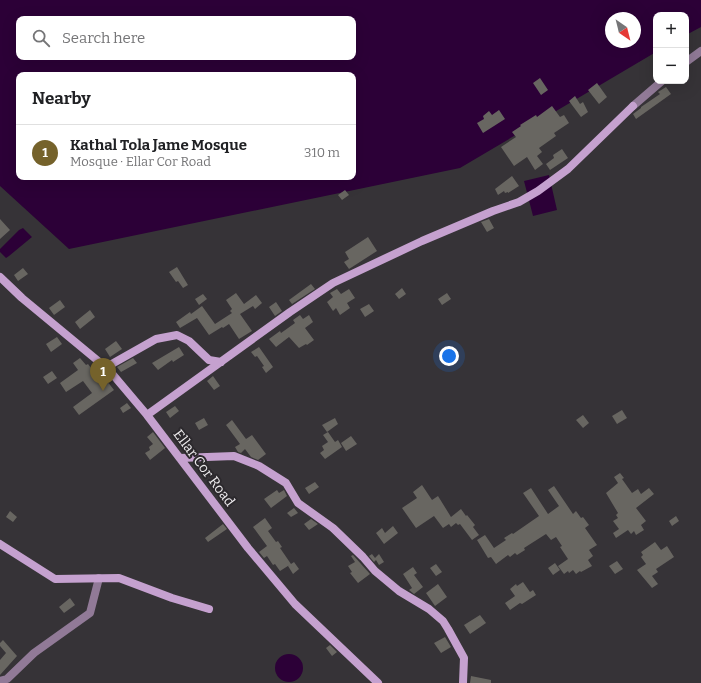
<!DOCTYPE html>
<html lang="en">
<head>
<meta charset="utf-8">
<style>
	:root { --surface:#fff; --page:#f2f2f2; --text:#202124; --muted:#757577; --line:#e0e0e0; --accent:#75622b }
	body { margin:0; font-family:Bitter,serif; background:var(--page); color:var(--text) }
	.controls { position:absolute; right:12px; top:12px; display:grid; overflow:hidden; border-radius:8px; box-shadow:0 4px 16px #0002 }
	.controls button { width:36px; height:36px; display:grid; place-items:center; padding:0; border:0; border-bottom:1px solid var(--line); background:var(--surface); color:var(--text); font:20px sans-serif }
	.compass { position:absolute; left:605px; top:12px; width:36px; height:36px; border-radius:50%; background:var(--surface); box-shadow:0 4px 16px #0002; rotate:145deg }
	.you { position:absolute; left:449px; top:356px; width:14px; height:14px; margin:-10px; border:3px solid #fff; border-radius:50%; background:#1a73e8; box-shadow:0 0 0 6px #1a73e833 }
	.badge { display:grid; place-items:center; width:26px; height:26px; border-radius:50%; background:var(--accent); color:#fff; font-size:13px; font-weight:700 }
	.pin { position:absolute; translate:-50% -33px; filter:drop-shadow(0 1px 2px #0008) }
	.pin::after { content:''; position:absolute; top:21px; width:14px; height:12px; background:inherit; clip-path:polygon(0 0,100% 0,50% 100%) }
	.list { margin:0; padding:0; list-style:none }
	h2 { display:flex; justify-content:space-between; align-items:center; height:52px; margin:0; padding:0 16px; font-size:17px }
	h2 small { font-size:13px; font-weight:400; color:var(--muted) }
	.list li { display:grid; grid-template-columns:26px 1fr auto; gap:12px; align-items:center; box-sizing:border-box; height:56px; padding:0 16px; border-top:1px solid var(--line) }
	.list b { display:block; font-size:15px; white-space:nowrap }
	.list p { margin:0; font-size:13px; white-space:nowrap; color:var(--muted) }
	.list em { font-size:13px; font-style:normal; color:var(--muted) }
	.icon { flex:none; width:22px; height:22px; fill:none; stroke:currentColor; stroke-width:2; stroke-linecap:round; stroke-linejoin:round }
	.map { position:relative; flex:none; width:701px; height:683px; overflow:hidden }
	.search { position:absolute; background:var(--surface); box-shadow:0 4px 16px #0002; left:16px; top:16px; width:340px; height:44px; display:flex; align-items:center; gap:10px; box-sizing:border-box; padding:0 14px; border-radius:8px; color:var(--muted); font-size:15px }
	.panel { position:absolute; background:var(--surface); box-shadow:0 4px 16px #0002; left:16px; top:72px; width:340px; height:108px; border-radius:8px }
	.map>svg:first-child { display:block }
	.water { fill:#2c0037; fill-rule:evenodd }
	.building { fill:#686661 }
	.lines { fill:none; stroke-linecap:round; stroke-linejoin:round }
	.street { stroke:#917a97; stroke-width:8 }
	.secondary { stroke:#c5a1cf; stroke-width:8 }
	.labels { text-anchor:middle; dominant-baseline:central; stroke-width:4; stroke-linejoin:round; paint-order:stroke }
	.street-label { font-size:14px; fill:#eeecee; stroke:#2c292d }
</style>
</head>
<body>
<div class="map">
<svg width="701" height="683" viewBox="0 0 701 683">
	<rect width="100%" height="100%" fill="#363337"/>
	<path class="water" d="M0,0H701V27L686,35V15H656V52L460,168L69,249L0,186ZM611,18H635V42H611ZM19,19H353V57H19ZM19,75H353V177H19Z
		M549,175L557,210L533,216L524,181Z
		M23,228L32,237L9,256L6,258L0,252V249L19,230Z
		M275 668a14 14 0 1 1 28 0a14 14 0 1 1-28 0Z"/>
	<path class="building" d="M540,78L548,90L541,95L533,83Z
		M597,83L607,97L599,104L588,90Z
		M666,87L671,94L636,119L633,114L641,108V107L660,94L658,92Z
		M575,96L580,104L583,102L588,112L581,117L569,101Z
		M552,106L560,117L564,115L569,123L554,133L556,136L539,148L542,152L537,156L543,164L535,170L527,157L514,166L501,147L516,137L512,132L521,126L520,125L536,115L537,117Z
		M499,110L505,119L483,133L477,123L484,119L483,116L489,111L492,115Z
		M562,149L568,158L550,170L546,164L554,158L553,155Z
		M512,176L519,186L508,193V192L505,193L504,191L498,195L495,189Z
		M345,190L349,195L342,200L338,195Z
		M0,219L10,230L0,239Z
		M489,219L494,228L487,232L481,222Z
		M368,237L377,251L349,269L344,262L349,259L345,252Z
		M177,267L188,285L183,288L178,281L176,282L169,272Z
		M23,268L28,274L18,281L14,275Z
		M311,284L315,289L292,304L289,300Z
		M402,288L406,294L399,299L395,294Z
		M337,289L341,294L349,289L355,298L347,303L350,308L340,315L336,308L333,311L327,302L333,297L330,293Z
		M236,293L244,304L256,295L262,303L255,309L253,306L240,314L252,331L239,339L229,324L223,328L222,327L209,335L197,318L180,328L176,322L190,312L191,314L202,306L215,324L232,313L230,311L232,309L226,300Z
		M447,293L451,299L442,305L438,299Z
		M203,294L207,299L199,305L195,299Z
		M60,300L65,307L54,315L49,308Z
		M276,302L282,311L275,316L269,307Z
		M369,304L374,311L365,317L360,309Z
		M90,310L95,317L80,329L75,322Z
		M300,315L303,319L309,315L313,322L305,328L314,340L307,345L306,344L299,348L289,337L276,347L269,339L280,331L281,333L295,323L293,320Z
		M57,337L62,344L51,352L46,344Z
		M116,341L122,349L110,357L105,349Z
		M179,347L184,355L173,362L172,360L158,370L152,363Z
		M259,347L273,367L266,373L262,367L264,366L257,356L255,357L251,352Z
		M80,358L86,365L88,364L103,384L107,381L114,390L79,415L73,407L92,393L83,381L66,392L60,383L78,370L73,363Z
		M133,358L137,363L121,372L117,367Z
		M52,371L57,378L48,384L43,377Z
		M213,376L220,386L214,390L207,381Z
		M127,403L131,408L123,413L120,408Z
		M175,406L179,411L170,418L166,412Z
		M622,410L627,418L617,424L612,416Z
		M583,415L589,423L583,428L576,420Z
		M204,418L208,425L199,430L195,423Z
		M335,418L338,424L327,432L322,425Z
		M232,420L246,439L252,435L266,454L258,460L251,457L245,449L241,453L238,452L235,447L240,444L226,425Z
		M153,432L165,448L150,460L145,453L150,450L149,447L153,444L147,437Z
		M328,432L335,442L338,440L342,447L325,459L320,453L324,450L322,446L328,442L323,435Z
		M351,436L357,444L346,451L341,443Z
		M620,473L624,478L622,479L632,493L638,489L641,494L649,488L654,494L636,508L646,521L641,525L644,530L636,535L634,531L631,534L628,530L616,538L613,533L619,529L613,521L618,518L616,515L618,513L606,493L618,483L614,477Z
		M315,482L319,487L309,494L305,488Z
		M422,485L432,500L438,496L451,517L461,509L466,516L467,515L475,525L473,527L479,535L472,540L460,524L458,525L456,523L451,527L449,524L443,528L434,516L416,528L402,508L417,498L413,492Z
		M554,486L573,514L576,511L581,518L583,517L589,525L585,528L597,545L589,550L593,556L588,560L592,566L581,572L580,571L576,574L573,570L569,573L568,571L564,574L558,566L568,559L560,547L562,546L556,537L551,540L546,534L524,548L525,550L517,555L515,553L510,557L508,555L496,564L491,557L488,558L477,540L485,535L494,548L506,540L504,538L512,533L513,534L539,516L523,493L531,488L548,514L559,506L548,490Z
		M277,490L279,493L284,490L287,496L271,508L264,499Z
		M294,508L298,513L291,517L287,513Z
		M10,511L17,517L13,522L6,517Z
		M676,516L679,521L672,526L669,521Z
		M265,518L272,528L268,531L276,542L278,541L282,547L280,548L291,564L280,571L275,564L273,565L267,556L264,558L259,552L267,546L253,527Z
		M311,519L318,524L309,530L304,524Z
		M223,524L227,529L208,542L205,538Z
		M393,526L398,533L384,544L376,533L382,528L385,533Z
		M655,542L661,550L667,546L674,557L656,569L658,572L652,576L658,584L652,588L637,570L646,564L641,557L643,555L641,552Z
		M372,554L375,558L379,554L384,562L379,565L376,560L374,562L369,556Z
		M353,555L370,574L358,583L350,573L352,572L348,566L355,562L351,556Z
		M617,561L623,569L615,574L609,566Z
		M294,562L299,569L293,574L288,566Z
		M555,563L560,570L553,575L548,568Z
		M436,564L442,572L436,576L430,568Z
		M413,567L417,573L414,575L423,587L414,594L409,590L412,588L403,574Z
		M523,582L530,592L533,590L536,595L522,604L520,603L510,610L505,603L515,596L510,589L516,584L517,586Z
		M438,584L447,597L435,606L426,593Z
		M70,598L75,605L64,613L59,607Z
		M480,615L486,623L470,634L464,625Z
		M445,637L451,647L441,653L434,643Z
		M3,640L17,656L0,675V660L6,653L0,646V643Z
		M330,645L337,652L332,656L326,648Z
		M471,676L491,680V683H470Z"/>
	<g class="lines">
		<path class="street" d="M686,62L701,51
			M633,106L662,81
			M0,681L7,679L34,653L90,613L99,578"/>
		<path class="secondary" d="M0,277L22,298L109,370L147,415L248,548L295,604L378,683
			M110,365L156,339L177,335L189,341L209,360L221,362
			M147,415L290,312L333,283L422,241L493,211L519,202L538,191L568,169L633,106
			M180,458L234,456L259,466L286,483L298,503L333,528L363,557L375,571L399,591L429,609L443,621L448,629L464,658L463,683
			M0,544L55,579L119,578L172,598L209,609"/>
	</g>
	<g class="labels">
		<g class="street-label">
			<text transform="translate(204 468) rotate(53)">Ellar Cor Road</text>
		</g>
	</g>
</svg>
<div class="controls">
<button>+</button>
<button>−</button>
</div>
<svg class="compass" viewBox="-18 -18 36 36"><path d="M0-13l5 13h-10z" fill="#e53935"/><path d="M0 13l5-13h-10z" fill="#757577"/></svg>
<div class="you"></div>
<div class="pin badge" style="left:103px;top:391px">1</div>
<div class="search"><svg class="icon" aria-label="search" viewBox="0 0 24 24"><circle cx="10" cy="10" r="6"/><path d="M15 15l6 6"/></svg>Search here</div>
<section class="panel">
<h2>Nearby<small></small></h2>
<ul class="list">
<li><span class="badge">1</span><div><b>Kathal Tola Jame Mosque</b><p>Mosque · Ellar Cor Road</p></div><em>310 m</em></li>
</ul>
</section>
</div>
</body>
</html>
